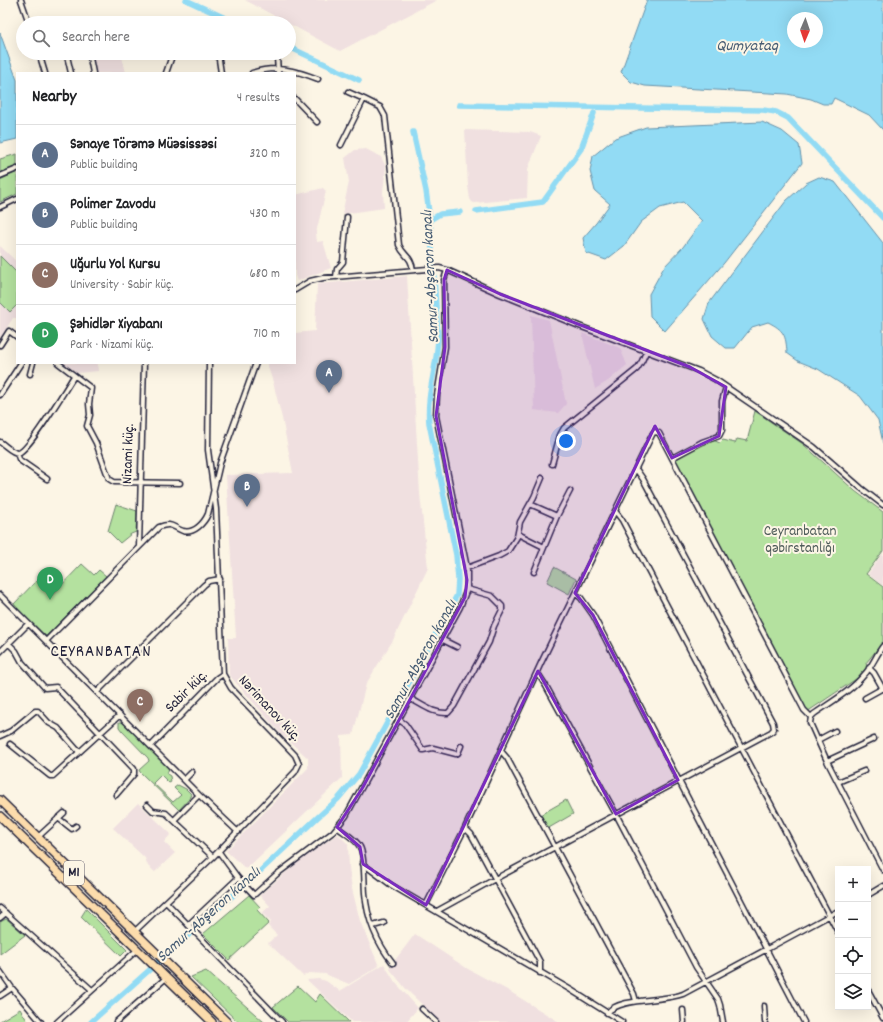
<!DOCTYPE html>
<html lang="en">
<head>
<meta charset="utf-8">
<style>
	:root { --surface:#fff; --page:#f6f6f6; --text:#202124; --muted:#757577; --line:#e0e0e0; --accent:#22223b }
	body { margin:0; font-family:Dekko,sans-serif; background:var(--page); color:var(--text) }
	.controls { position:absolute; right:12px; bottom:12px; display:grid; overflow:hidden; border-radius:0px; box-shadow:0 4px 16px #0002 }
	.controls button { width:36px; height:36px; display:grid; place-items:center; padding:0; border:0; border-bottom:1px solid var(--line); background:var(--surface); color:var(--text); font:20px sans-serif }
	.compass { position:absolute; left:787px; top:12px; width:36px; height:36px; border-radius:50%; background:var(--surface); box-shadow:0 4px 16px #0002; rotate:182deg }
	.you { position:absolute; left:566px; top:441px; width:14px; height:14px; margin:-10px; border:3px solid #fff; border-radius:50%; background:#1a73e8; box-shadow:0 0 0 6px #1a73e833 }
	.badge { display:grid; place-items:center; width:26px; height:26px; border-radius:50%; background:var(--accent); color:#fff; font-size:13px; font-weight:700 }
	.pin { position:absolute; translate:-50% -33px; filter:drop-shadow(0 1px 2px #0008) }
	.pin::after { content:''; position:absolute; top:21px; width:14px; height:12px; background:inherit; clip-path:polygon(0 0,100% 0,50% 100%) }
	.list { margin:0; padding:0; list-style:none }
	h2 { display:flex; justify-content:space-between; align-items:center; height:52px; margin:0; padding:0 16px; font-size:17px }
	h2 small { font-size:13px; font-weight:400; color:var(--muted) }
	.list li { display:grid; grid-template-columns:26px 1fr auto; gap:12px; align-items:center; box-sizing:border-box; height:60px; padding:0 16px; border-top:1px solid var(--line) }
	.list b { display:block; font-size:15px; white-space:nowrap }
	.list p { margin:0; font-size:13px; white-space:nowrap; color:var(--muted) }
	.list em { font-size:13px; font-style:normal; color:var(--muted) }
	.icon { flex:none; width:22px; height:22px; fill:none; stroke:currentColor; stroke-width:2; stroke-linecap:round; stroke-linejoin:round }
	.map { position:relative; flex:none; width:883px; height:1022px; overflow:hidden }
	.search { position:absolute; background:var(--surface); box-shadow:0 4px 16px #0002; left:16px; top:16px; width:280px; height:44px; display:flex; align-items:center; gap:10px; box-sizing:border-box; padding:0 14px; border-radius:22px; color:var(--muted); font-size:15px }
	.panel { position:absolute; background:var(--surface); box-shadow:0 4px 16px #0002; left:16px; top:72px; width:280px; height:292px; border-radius:0px }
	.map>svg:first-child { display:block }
	.built { fill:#f0e0e0 }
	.green { fill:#b4e19f; stroke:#6b826d }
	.water { fill:#92dbf4; stroke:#6591aa; fill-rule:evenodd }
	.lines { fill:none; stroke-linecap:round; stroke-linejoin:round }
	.canal { stroke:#92dbf4; stroke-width:5.5 }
	.minor-casing { stroke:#22223b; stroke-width:7 }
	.trunk-casing { stroke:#22223b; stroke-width:10 }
	.minor { stroke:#fcf5e5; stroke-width:4 }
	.trunk { stroke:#fcdcac; stroke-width:7 }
	.marked { fill:#7b2cbf; fill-opacity:0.2; stroke:#7b2cbf; stroke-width:3; stroke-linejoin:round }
	.labels { text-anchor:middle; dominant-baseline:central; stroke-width:4; stroke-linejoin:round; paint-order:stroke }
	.shield { fill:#fcf5e5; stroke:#63616e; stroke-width:1 }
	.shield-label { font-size:14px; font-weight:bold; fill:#22223b }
	.street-label { font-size:15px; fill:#22223b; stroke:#fcf5e5 }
	.park-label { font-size:15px; fill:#4e5b59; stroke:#fcf5e5 }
	.water-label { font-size:16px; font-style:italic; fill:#445a72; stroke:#fcf5e5 }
	.quarter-label { font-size:17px; letter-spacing:1px; fill:#22223b; stroke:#fcf5e5 }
</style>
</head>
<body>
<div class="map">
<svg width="883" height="1022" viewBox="0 0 883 1022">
	<rect width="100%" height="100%" fill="#fcf5e5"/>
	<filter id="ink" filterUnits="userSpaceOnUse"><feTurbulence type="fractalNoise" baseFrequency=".025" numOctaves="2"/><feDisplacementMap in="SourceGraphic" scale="8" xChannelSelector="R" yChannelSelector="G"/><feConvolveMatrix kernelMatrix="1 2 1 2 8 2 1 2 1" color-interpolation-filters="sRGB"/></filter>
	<g filter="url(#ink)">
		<path class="built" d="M245,0H437L340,51Z
			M92,53H121L126,73H96Z
			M465,130L530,132L541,136L528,169L527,198L474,203L472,202L470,199L468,186Z
			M366,149L381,157L386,167L383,191L384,208L342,214L349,182L345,158L355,150Z
			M323,188L326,191L316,233L317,242L323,241L331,268L297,281L295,275V195Z
			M0,246L17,262V318H13L0,338Z
			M407,276L420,494L428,568L393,640L366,684L353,735L341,736L342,778L246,869L226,851L308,768V758L281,734L229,675L228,638H236L226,475L293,473L282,418L273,382L268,367V363H295V333L315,331L317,284Z
			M531,315L549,320L566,404L558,413L534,410Z
			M582,333L620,348L627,365L608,381L595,389Z
			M63,363H97L98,371L77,373Z
			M883,553V586L868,574Z
			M138,803L171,834L164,842L175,853L155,872L148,866L145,858L113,828Z
			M338,834L348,844L349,867L352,889L360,921L379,966L349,984L325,974L309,973L303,976L268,943L277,935L268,926L271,922L262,913L270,906L260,895L300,860Z
			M415,934L468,969L509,991L559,1022H440L406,989L389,968Z
			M384,964L395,982L418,1008L406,1022H352L307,980L319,979L326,981L340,991Z"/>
		<path class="green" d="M17,154V166L0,173V159Z
			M17,172V194L0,202V180Z
			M0,256L17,273V305L10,312L0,302Z
			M755,411L803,444L855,491L883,512V551L866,574L883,587V642L866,663L867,667L856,679L807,712L675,460L690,451L713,440L720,443L723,440L735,443L737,439L747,441Z
			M116,504L137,511L136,532L131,534L120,543L108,531Z
			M82,564L94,575L99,570L106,576L46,636L13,605L36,581L52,595Z
			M554,567L576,579L569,594L547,582Z
			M119,722H122L127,725L169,768L167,774L170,776L171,782L169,783L161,775L153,783L173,802L181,795L174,788L178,785L186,789L191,794L189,799L179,810L140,772L139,770L149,761L148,758L122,731L119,727Z
			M566,800L573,814L547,829L540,815Z
			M249,895L260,907L257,910L269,923L229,960L203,934Z
			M86,909L127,950L121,956L81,917Z
			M6,919L8,920L25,935L0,954V922Z
			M206,971L264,1022H238L191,977Z
			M298,986L315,1002L320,994L349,1022H288L273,1007Z
			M20,1009L28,1022H0V1021Z"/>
		<path class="water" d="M647,0H883V130L869,115L834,98L831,104H823L811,99L787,94L645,86L631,82L621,72ZM793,18H817V42H793Z
			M0,33L17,80V139L0,143Z
			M762,122L782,131L799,145L802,163L724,263L665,331L650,316L649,294L664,267L683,247L702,221L683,202L660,208L641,222L624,246L606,260L586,253L583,238L596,223L610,204L595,191L590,171L593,156L615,138L646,127Z
			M819,177L835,182L883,243V443L878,420L860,396L818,369L798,361L787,353C786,335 784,330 768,322L752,327L735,348H726L712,336L704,319L709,303L786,201L806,183Z"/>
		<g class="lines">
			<path class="canal" d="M186,0L236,23
				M289,47L359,80
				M459,105L763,110L776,112L788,118L883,218
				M476,211L543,202L581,149L594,113
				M430,220L440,214L460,212
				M91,1022L257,874L319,816L338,799L359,774L457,595L458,579L456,555L429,423C426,392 438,366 438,335L430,220L426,191L413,132"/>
			<defs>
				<path id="minor" d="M21,0L29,23
					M39,53L45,73
					M89,53L93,73
					M218,53L221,73
					M67,56L71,73
					M277,57L278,73
					M166,73L173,53
					M252,73C276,65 295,70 318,79
					M348,92L364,99
					M295,99L317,122
					M341,145L364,99L380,107L385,116L399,245C404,257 411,255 413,270
					M0,176L17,169
					M0,207L17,199
					M336,277L337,269L343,262L347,217
					M295,290L310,281L323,278L439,268L447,270L500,294L579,326L699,371L716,380L814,447L861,488L883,505
					M0,345L9,331L17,337
					M58,363L91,388L89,404L90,415L87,426L96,443L109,479L114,482L180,483
					M30,374L33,363
					M726,387L722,401V430L719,436L702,442L672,458L804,710L811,717
					M0,395L21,363
					M0,442C5,445 12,453 18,453C28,452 67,387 74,376
					M17,453L19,459L21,461L47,479
					M552,464L560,435L564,428L637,369L642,361L646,352
					M530,504L557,516
					M615,511L622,520L838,932
					M518,534L544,547
					M139,546L144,363
					M467,568L499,556L508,551L517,537L520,522L534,497L542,478
					M534,572L557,516L570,491
					M575,593L581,598L593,615L804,1022
					M0,595L199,795L238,832
					M443,640L457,647
					M46,641L159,527C172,522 172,527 183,531C194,534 204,523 208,514L220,463L256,363
					M9,644L16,651L22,662L45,688L56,687L134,769V774L116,795
					M883,646C876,655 872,667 864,675C851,691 831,702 814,714L811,717L810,723L827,761L883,870
					M0,652L28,624
					M869,668L874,673L883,689
					M537,672L546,686L616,814L696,967L718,999L720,1005L723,1022
					M97,692L204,585L209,581L220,579
					M865,698L883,688
					M411,699C423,705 433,714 448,713L454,706L489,642L494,626L502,610V606L492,596L467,589
					M398,719L405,724L423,750L433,748L456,754L458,753L461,746
					M0,736L11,731L35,711H38L49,723L58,728L79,752
					M818,740L835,731
					M10,744L50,776H53L120,715
					M151,746L217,678L223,674
					M501,751L507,758L634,994L636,1001
					M827,761L874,739
					M184,780L192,772
					M838,782L864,771
					M147,805L153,811L166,813L213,857
					M58,818L72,829L76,826
					M174,820L199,795
					M337,827C344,833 356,839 360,847C365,856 364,882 365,893C367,918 377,943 393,963
					M465,828L471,834L540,962V973
					M38,837L64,813
					M219,852L238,878L254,895L277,874L333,832L346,816L460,607L467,589V568L436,416L437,395L445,347L444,280L447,270
					M363,864L391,885L571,990L622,1022
					M868,895L883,886
					M166,902L282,1022
					M426,905L465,828L541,663L653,433L656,432L659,433L672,458
					M0,908L92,990
					M437,911L495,879L771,732L774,729L773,723L643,479L636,469
					M0,918L6,913
					M188,925L238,878
					M373,926L384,923
					M134,932L213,857L295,772L299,764L295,755L231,688L223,674L216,509L208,450L209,363
					M0,971L12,988L41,1022
					M868,990L883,1018
					M0,996L12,988
					M764,1006L765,1022
					M422,1009L436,1022
					M683,1010L684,1022
					M607,1013C620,997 663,1002 683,994L838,911
					M57,1022L137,950
					M116,1022L166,978"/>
				<path id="trunk" d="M0,800L227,1022
					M0,816L212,1022"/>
			</defs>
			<use href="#minor" class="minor-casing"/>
			<use href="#trunk" class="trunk-casing"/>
			<use href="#minor" class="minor"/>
			<use href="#trunk" class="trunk"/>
		</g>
	</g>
	<path class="marked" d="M447,270L500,294L690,367L726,387L719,436L672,458L655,426L575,593L593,615L678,780L616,814L538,671L426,905L363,864L360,847L337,827L363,787L465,597L467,580L436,416L445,347L444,280Z"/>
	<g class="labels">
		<rect class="shield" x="64" y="861" width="20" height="24" rx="3"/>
		<g class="shield-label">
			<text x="74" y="873">M1</text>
		</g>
		<g class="street-label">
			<text transform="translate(129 454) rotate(-88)">Nizami küç.</text>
			<text transform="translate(187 692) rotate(-45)">Sabir küç.</text>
			<text transform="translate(269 709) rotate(47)">Nərimanov küç.</text>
		</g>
		<g class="park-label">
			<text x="800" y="532">Ceyranbatan<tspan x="800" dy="17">qəbirstanlığı</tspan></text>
		</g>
		<g class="water-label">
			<text x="747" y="46">Qumyataq</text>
			<text transform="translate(431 277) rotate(-93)">Samur-Abşeron kanalı</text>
			<text transform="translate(421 660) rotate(-61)">Samur-Abşeron kanalı</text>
			<text transform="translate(209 915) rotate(-42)">Samur-Abşeron kanalı</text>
		</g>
		<g class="quarter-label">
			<text x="101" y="653">CEYRANBATAN</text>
		</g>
	</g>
</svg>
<div class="controls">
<button>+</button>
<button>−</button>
<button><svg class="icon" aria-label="locate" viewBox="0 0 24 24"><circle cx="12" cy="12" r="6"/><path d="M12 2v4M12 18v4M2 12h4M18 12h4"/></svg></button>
<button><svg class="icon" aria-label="layers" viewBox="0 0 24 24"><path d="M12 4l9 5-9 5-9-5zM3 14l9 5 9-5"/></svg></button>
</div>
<svg class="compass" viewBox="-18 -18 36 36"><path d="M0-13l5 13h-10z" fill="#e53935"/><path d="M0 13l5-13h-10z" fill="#757577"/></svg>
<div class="you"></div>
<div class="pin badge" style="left:329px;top:393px;background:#5c6f8a">A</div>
<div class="pin badge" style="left:247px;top:507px;background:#5c6f8a">B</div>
<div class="pin badge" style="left:140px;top:722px;background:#8d6e63">C</div>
<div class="pin badge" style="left:50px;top:600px;background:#2e9e5b">D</div>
<div class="search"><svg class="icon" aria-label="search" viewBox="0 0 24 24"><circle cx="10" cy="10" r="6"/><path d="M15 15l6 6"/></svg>Search here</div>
<section class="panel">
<h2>Nearby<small>4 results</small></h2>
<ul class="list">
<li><span class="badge" style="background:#5c6f8a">A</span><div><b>Sənaye Törəmə Müəsissəsi</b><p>Public building</p></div><em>320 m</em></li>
<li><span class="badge" style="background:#5c6f8a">B</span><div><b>Polimer Zavodu</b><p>Public building</p></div><em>430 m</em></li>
<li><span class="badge" style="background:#8d6e63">C</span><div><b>Uğurlu Yol Kursu</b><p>University · Sabir küç.</p></div><em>680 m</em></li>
<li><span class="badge" style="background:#2e9e5b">D</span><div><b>Şəhidlər Xiyabanı</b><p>Park · Nizami küç.</p></div><em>710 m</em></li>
</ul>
</section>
</div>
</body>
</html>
